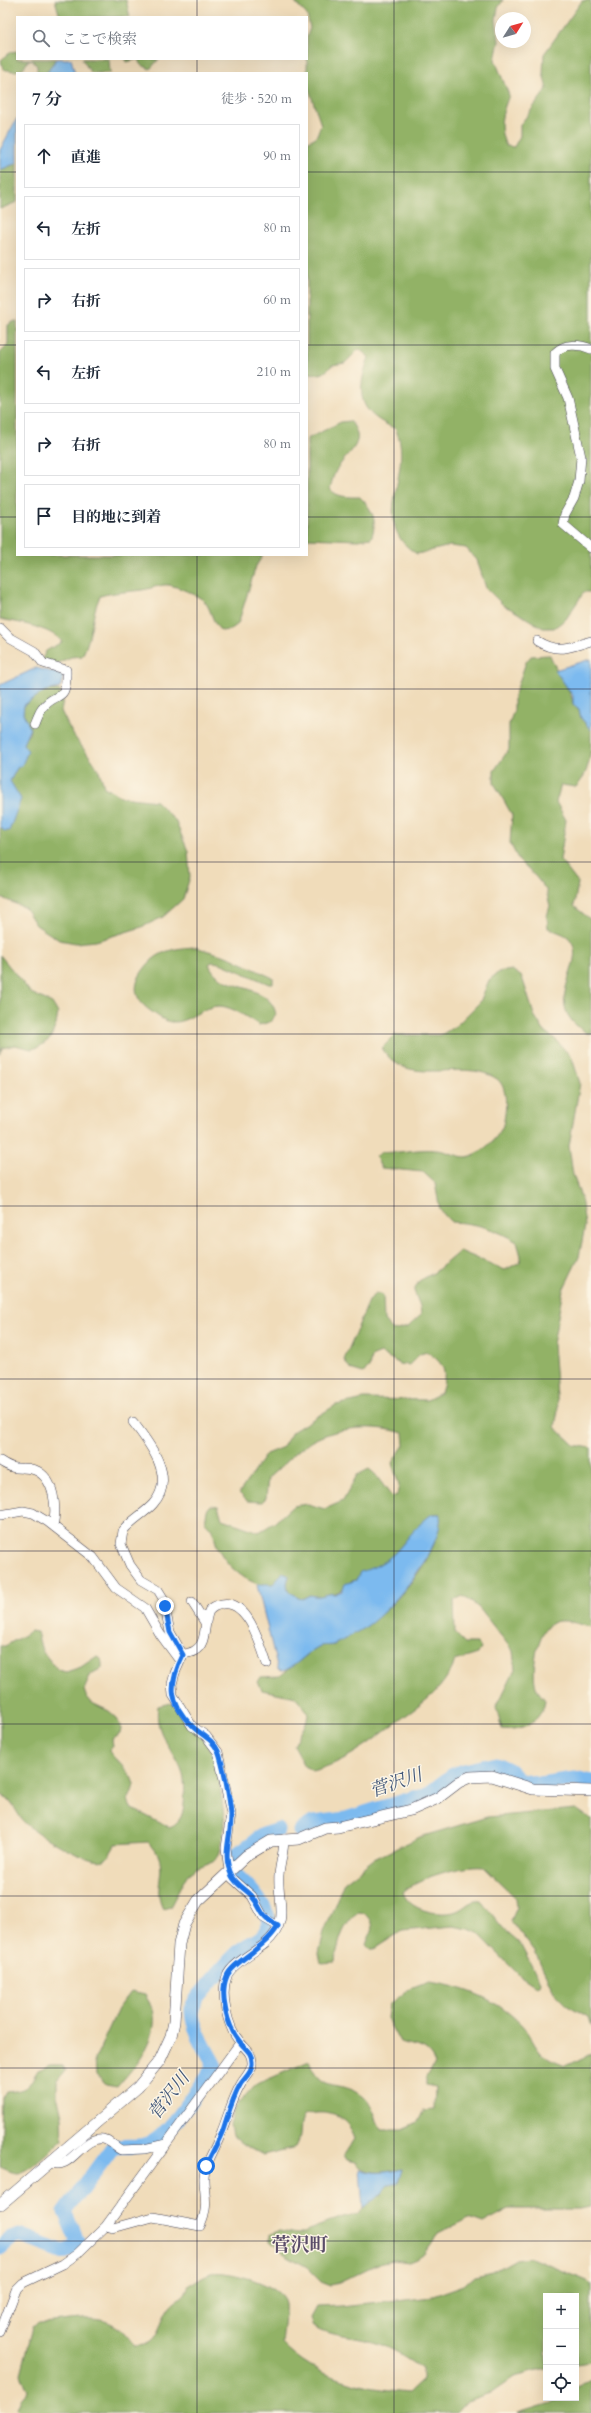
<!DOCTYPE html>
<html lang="ja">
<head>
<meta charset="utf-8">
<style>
	:root { --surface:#fff; --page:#f2f2f3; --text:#1f2937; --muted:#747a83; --line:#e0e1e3 }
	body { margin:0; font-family:Cardo,"Noto Serif JP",serif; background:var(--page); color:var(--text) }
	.controls { position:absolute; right:12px; bottom:12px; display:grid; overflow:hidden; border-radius:0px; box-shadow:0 4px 16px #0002 }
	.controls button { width:36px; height:36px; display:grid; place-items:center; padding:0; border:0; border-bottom:1px solid var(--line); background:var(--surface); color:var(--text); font:20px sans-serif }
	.compass { position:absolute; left:495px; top:12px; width:36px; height:36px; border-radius:50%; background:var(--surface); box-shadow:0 4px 16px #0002; rotate:53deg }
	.stop { position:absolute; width:12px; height:12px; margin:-9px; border:3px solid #1a73e8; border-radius:50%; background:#fff }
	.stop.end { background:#1a73e8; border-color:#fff; box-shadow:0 1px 4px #0008 }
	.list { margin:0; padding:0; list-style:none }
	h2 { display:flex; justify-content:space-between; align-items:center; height:52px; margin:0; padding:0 16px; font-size:17px }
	h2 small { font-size:13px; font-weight:400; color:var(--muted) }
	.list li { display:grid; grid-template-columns:26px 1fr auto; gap:12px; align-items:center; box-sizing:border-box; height:64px; margin:0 8px 8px; padding:0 8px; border:1px solid var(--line); border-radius:0px }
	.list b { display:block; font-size:15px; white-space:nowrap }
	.list em { font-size:13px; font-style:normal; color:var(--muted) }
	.icon { flex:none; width:22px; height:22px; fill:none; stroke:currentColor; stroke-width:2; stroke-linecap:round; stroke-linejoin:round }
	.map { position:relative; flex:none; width:591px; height:2413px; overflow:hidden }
	.search { position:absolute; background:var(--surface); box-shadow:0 4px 16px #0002; left:16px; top:16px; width:292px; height:44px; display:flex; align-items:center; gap:10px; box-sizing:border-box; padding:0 14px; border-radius:0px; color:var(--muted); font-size:15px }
	.panel { position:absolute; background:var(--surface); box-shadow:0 4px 16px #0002; left:16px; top:72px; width:292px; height:484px; border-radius:0px }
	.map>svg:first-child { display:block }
	.forest { fill:#92b266; stroke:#5a6a50 }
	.water { fill:#7bbaef; stroke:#4e6e95 }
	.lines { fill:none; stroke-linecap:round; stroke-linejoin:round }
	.river { stroke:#7bbaef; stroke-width:15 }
	.minor-casing { stroke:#413e4e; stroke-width:10 }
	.tertiary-casing { stroke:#413e4e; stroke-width:12 }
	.minor { stroke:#fff; stroke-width:9 }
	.tertiary { stroke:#fff; stroke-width:11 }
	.route { stroke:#1a73e8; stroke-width:5 }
	.grid { fill:none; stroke:#22223b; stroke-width:1; stroke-opacity:0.55 }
	.labels { text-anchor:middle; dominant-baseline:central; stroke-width:3; stroke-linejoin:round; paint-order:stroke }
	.water-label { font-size:18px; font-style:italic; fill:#41577a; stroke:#fcf5e5 }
	.quarter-label { font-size:19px; font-weight:bold; fill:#594c69; stroke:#fcf5e5 }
</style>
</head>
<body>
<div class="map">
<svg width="591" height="2413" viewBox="0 0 591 2413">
	<rect width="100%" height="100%" fill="#fcf5e5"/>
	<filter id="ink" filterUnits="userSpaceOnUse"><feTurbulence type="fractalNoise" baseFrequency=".025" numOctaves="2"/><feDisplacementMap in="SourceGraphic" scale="8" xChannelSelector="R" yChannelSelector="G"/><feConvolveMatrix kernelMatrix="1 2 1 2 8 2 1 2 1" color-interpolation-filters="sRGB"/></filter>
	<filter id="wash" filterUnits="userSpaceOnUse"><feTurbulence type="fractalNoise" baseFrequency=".012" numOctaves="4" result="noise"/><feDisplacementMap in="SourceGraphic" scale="16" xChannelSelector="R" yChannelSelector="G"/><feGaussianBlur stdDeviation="0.9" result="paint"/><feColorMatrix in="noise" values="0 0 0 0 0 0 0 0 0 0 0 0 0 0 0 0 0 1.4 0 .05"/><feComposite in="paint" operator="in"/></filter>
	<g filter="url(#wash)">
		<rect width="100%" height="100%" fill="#f0dcba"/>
		<path class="forest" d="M55,0H126L130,17H60Z
			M293,0H503L498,8L496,20L499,41L495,60L509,95C502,114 497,126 506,146L514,147L520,136V125L547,89L543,73L544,54L582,1L591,0V592H584L566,619L554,628H543L511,609L504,606L486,588L477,560L466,548L450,546L417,554C372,526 406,483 400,444C400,439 397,434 396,429C357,412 356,394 369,357L359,349L345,363L332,365C324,375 319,376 307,372V142L316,137L321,125L307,83V36L310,28L307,15Z
			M17,51V59H56L46,73H37V66L32,60H28C24,73 14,72 3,69L1,60L11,52Z
			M82,59H109L110,73H91Z
			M125,59H159L150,69L140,64L138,59L127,62Z
			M17,163V202L0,209V170Z
			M15,321L17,322V555H263L256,566L238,624L230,630L221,631C211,622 212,608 203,600C197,595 176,586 169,585C160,584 151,589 142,590C128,592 114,592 100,596C91,615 92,638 82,656L71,657L55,664L42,659L46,651L62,642C53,628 16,622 0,619V353L8,345V325Z
			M350,421C367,442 351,449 339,466C334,472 332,481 330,489C337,498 350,497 360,497C373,510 378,521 371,538L358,540L307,538V439L341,422Z
			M550,655C555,670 573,693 573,704L579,709L581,718L591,730C591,751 591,771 576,787L561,785L556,802L566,820L560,860L578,883L574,906L591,920V1033H586C582,1029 576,1026 572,1021C548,993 590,958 568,937C563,933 554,931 548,928L547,916L550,906L546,890L536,877L519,861L510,843L512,815L494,783V771L509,749V724L514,710V697L526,662L531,656Z
			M57,690L60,691L63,701L61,711C65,719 69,728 74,736C87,755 99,763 104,787L123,797L156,801L175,820L188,851L190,877L183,899L163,917L142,927L96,941L76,943L59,940L36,925L25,908L0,897V826L4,831L10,781L17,768L24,739L29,734L30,728L23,713L24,705L45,691Z
			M195,947L229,957L273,978V984H269L220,963L212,962L209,964C220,993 269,981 276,1014L270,1022L259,1025C248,1018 233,1007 220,1006C203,1005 188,1024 171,1022C164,1021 158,1016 152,1012C128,996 134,978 152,960C165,949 179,948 195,947Z
			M0,955L31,993L52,1003L58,1013L56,1025L50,1039L39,1047L31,1049L15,1045L2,1048L0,1054Z
			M512,970L522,977L534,1015L544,1031L555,1039L572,1058L580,1083L569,1146L573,1175L581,1197L585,1226L579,1257L563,1290L553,1344L558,1410L555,1427L574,1445L591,1448V1627C579,1625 564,1617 552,1623C537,1631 531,1672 536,1687C537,1691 542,1696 545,1700C542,1722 522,1731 502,1729L496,1708L515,1669L513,1651L479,1608L463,1596L454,1600L455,1633L465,1643H477L481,1647L478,1654L455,1661C442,1693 422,1703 397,1722C371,1742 345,1763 312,1771L305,1766L294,1746C299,1733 308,1726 308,1712L296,1697L262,1690L258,1682L261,1677L280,1676L317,1647L324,1645H334C353,1632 376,1620 392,1604C415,1580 440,1548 440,1514H432L427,1518L388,1560L370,1570L356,1580L351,1581C340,1593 326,1600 310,1595L302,1599L288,1591L287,1583L289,1576H281L276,1584C254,1591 227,1568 218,1548C212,1535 217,1533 205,1522L207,1510L211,1505L218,1506L222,1519L259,1532L274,1523L293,1506L308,1504L325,1509L343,1501L357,1475L369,1469L375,1474L392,1497L397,1495L399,1485L392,1463L404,1445L403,1433C370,1423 328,1427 300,1449C289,1458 279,1469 268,1478L266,1498L262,1502L247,1501L239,1493L266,1454L283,1447L292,1432L336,1405L364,1399L427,1400L441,1393C447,1373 446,1364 427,1352L420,1354L409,1365L400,1364L381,1353L371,1357L369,1368L363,1373L350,1369L344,1360L369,1301L375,1293L383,1295L384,1320L393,1331L408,1327L421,1315L420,1306L414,1291L419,1281L435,1272L460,1251L505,1270L520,1262L521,1256L517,1242C496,1229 476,1223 451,1222L440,1210L435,1183L423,1172L381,1168L376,1157L381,1152C399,1154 417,1148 435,1150C445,1150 455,1156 465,1157C478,1157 499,1138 503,1125C506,1113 509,1088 497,1079C463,1056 407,1091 382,1048L395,1035H441L457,1025L480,1002L489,980L499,972Z
			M31,1631L37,1632L42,1651L58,1670L66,1672L81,1667L97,1656L102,1660V1668L91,1674L84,1690L86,1696L92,1703L109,1711L117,1718L121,1729L120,1734L112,1739L113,1746L109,1751C114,1760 135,1775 134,1783C134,1788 130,1796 128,1801L131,1808L170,1828C174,1825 179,1821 181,1817C186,1805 186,1780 181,1768C171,1745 154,1734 158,1706L170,1703L176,1705L216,1756L225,1824L220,1852L216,1860L196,1868L187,1875L170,1907L163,1909C150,1885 174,1865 148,1842L116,1844C113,1848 110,1855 106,1859C94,1869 32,1832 23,1821C14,1809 14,1803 0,1793V1646H5Z
			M576,1809L591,1819V2027L588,2017L566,2004L554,1992L535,1952L511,1921L517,1907L516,1898L484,1867C463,1865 418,1877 403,1892C408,1910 438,1916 454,1912C465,1909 469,1899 481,1901L503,1928L519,1942L540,1982L539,1985L536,1986L519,1975L478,1933L469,1929L453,1926L402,1931L374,1949H370L366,1945C371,1929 379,1928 364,1913L359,1912C342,1924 338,1944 335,1962L321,1963L319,1953L324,1932L344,1882L374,1859L420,1837L487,1817Z
			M429,1982C466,1987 501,2000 526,2030C532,2038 537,2052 546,2057C551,2061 559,2063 565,2066L591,2054V2207L579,2209H509L483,2223L469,2218L438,2233L422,2255L416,2259L409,2262L394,2260L382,2262L339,2283L331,2285L321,2281L307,2267L283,2253L270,2241V2234L279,2231L298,2234L343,2217L359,2214L370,2200L381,2194L385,2186L392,2183L402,2169C387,2172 365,2177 356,2162L347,2160L344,2155L355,2138C347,2115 327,2109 305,2115C297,2126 304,2133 296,2147L263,2155L241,2143L232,2135L230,2125L236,2106L255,2085L310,2061C322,2097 342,2077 365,2098C372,2105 376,2120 381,2129H403L418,2122L424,2110L434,2109L435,2087L426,2085V2079L435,2063C427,2044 417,2048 400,2042L387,2018L389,2005L408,1990Z
			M131,1992L145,1995C148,2001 154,2008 154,2015C157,2043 134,2067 117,2087L106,2085L96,2074L95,2059L118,2009Z
			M51,2065H63L66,2070L57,2081V2095L62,2117L63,2139C53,2147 31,2172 18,2173C12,2173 5,2169 0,2167L2,2099L6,2092C28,2090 27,2088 38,2070Z
			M529,2257L591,2283V2362L576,2364V2296H546V2369L514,2377L491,2393L467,2401L456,2413H21L17,2409L21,2399L28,2391L21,2374L33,2327L40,2323C78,2321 112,2307 134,2346C163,2347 157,2321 171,2305C180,2295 183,2301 189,2285C196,2281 204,2275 211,2273C227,2270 282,2284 285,2303C286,2313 283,2332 282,2343C316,2379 362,2388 409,2392L422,2380V2368C407,2358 391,2347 373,2342C354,2336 331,2337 314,2326L311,2318L317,2307L342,2306L433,2296L464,2285L474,2276L492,2272L515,2259Z
			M591,2381V2413H519L551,2403L559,2398H576V2388Z"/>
		<path class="water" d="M56,59H71L75,73H47Z
			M17,118V163L0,170V150Z
			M591,659V730L581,718L579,709L573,704V696L555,670Z
			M36,668L61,674L63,678L60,688L45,691L24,705L23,713L30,728L23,744L28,751L22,765L17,768L10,781L21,799L9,831H4L0,826V685Z
			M432,1514H440C445,1546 393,1608 367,1626C359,1631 344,1640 335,1644C330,1647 324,1644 318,1647C305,1654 297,1666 283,1671L278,1670L257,1585C276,1581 269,1591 283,1572L289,1576L287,1583L288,1591L302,1599L310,1595C321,1599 327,1592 335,1594L342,1591L345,1584L356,1580L360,1572C402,1560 401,1537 432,1514Z
			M360,2169C373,2175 388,2172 402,2169L398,2183C386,2182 387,2188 380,2194C375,2200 369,2203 363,2209Z"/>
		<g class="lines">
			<path class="river" d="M300,1831L313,1823L346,1819L414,1798L426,1796L453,1775L464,1771L496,1764L509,1770L518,1779L539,1784L574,1779L591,1782
				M233,1857L263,1835L278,1830
				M0,2248L13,2237L19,2235L64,2252L75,2247L77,2240L65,2212L112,2148C125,2144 138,2149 151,2143C170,2134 198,2089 212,2070L215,2066L213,2062C205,2047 193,2029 192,2012C191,2004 200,1995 205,1989C217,1975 228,1961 242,1949C249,1943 259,1941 265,1934C279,1917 249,1887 237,1876"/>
		</g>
	</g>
	<g filter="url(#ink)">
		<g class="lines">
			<defs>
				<path id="minor" d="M591,349C579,344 564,343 555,353V369L568,398L581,457L579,481L574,498L565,514L563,524L591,548
					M0,628L9,637L34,651L43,663L66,670C67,706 56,689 42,709C39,713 37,719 35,724
					M537,641C558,654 569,647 591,641
					M133,1422C150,1444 177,1478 153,1504C144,1514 131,1520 123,1531L121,1544L130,1565L141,1580L158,1590L163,1598L170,1632L183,1655
					M0,1461C18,1473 20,1465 35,1470C55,1478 57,1509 53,1526
					M0,1515L23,1511L33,1513L48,1522L93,1557L116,1588L145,1608L160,1634L180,1661
					M192,1602L206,1624
					M267,1664C261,1646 248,1599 222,1604C217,1605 212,1607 209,1611C203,1623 208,1644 194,1651C191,1653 186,1653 183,1655L175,1673L172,1684L173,1695L192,1726L206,1736L218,1752L231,1814L226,1848L229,1870L232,1878L252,1896L264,1918L278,1926
					M50,2162C71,2173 81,2136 103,2139C111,2141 115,2147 121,2150L144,2149L166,2144
					M106,2226L113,2228L153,2217L200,2226C213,2200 198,2184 207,2164C212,2153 218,2142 222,2131C228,2116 232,2100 240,2086C244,2077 253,2072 252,2062C252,2052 245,2049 240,2042C227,2027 220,1994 227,1976C231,1964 256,1951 266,1943C291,1921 277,1902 279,1875C280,1863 284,1852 284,1839
					M0,2332L16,2290L23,2283L63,2264L77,2254L106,2226L240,2043"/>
				<path id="tertiary" d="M0,2205L138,2087L160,2060L171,2036L174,2022L179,1944L184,1924L198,1901L246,1856L271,1841L299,1839L325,1828L338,1827L411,1810L438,1798L459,1782L470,1777L492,1776L533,1789L591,1791"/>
			</defs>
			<use href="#minor" class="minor-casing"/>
			<use href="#tertiary" class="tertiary-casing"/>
			<use href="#minor" class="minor"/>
			<use href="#tertiary" class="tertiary"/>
		</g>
	</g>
	<g class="lines" filter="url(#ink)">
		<path class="route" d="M165,1606L170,1632L183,1655C169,1683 168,1703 192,1726C201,1735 213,1739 218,1751C223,1763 230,1800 231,1814C232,1836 221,1855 232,1876C236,1884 245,1889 251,1895C264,1910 257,1914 278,1926C267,1947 232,1962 227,1976C219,1994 227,2027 240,2042C245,2049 252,2052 252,2062C253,2072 245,2077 240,2085C232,2099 228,2115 223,2130C218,2143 211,2154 206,2166"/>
	</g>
	<path class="grid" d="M197,0V17M394,0V2413M197,59V73M0,172H17M307,172H591M0,345H17M307,345H591M0,517H17M307,517H591M197,555V2413M0,689H591M0,862H591M0,1034H591M0,1206H591M0,1379H591M0,1551H591M0,1724H591M0,1896H591M0,2068H591M0,2241H591"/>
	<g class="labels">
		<g class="water-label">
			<text transform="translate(396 1783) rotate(-19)">菅沢川</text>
			<text transform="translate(169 2096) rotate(-52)">菅沢川</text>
		</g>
		<g class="quarter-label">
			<text x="300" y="2245">菅沢町</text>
		</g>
	</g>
</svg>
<div class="controls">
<button>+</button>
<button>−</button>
<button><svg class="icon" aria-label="locate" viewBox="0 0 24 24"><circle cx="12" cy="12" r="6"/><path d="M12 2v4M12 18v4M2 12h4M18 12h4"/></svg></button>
</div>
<svg class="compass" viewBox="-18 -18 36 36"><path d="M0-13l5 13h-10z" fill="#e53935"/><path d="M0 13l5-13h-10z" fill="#747a83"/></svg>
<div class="stop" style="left:206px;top:2166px"></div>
<div class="stop end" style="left:165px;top:1606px"></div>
<div class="search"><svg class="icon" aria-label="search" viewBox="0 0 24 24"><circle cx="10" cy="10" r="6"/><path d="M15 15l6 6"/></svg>ここで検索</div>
<section class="panel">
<h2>7 分<small>徒歩 · 520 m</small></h2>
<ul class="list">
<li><svg class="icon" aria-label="ahead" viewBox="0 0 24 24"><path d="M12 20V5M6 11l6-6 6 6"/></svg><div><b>直進</b></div><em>90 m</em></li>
<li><svg class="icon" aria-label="left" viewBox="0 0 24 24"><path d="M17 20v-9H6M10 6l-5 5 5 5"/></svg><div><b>左折</b></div><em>80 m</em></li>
<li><svg class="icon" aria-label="right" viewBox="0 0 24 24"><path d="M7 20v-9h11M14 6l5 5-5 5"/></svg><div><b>右折</b></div><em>60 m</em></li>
<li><svg class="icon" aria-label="left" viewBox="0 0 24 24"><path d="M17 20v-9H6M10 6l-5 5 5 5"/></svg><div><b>左折</b></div><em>210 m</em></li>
<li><svg class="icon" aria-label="right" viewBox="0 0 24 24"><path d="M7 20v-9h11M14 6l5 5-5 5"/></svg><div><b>右折</b></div><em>80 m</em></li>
<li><svg class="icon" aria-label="arrive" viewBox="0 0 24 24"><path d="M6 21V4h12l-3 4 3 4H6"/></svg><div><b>目的地に到着</b></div></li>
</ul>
</section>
</div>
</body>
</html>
